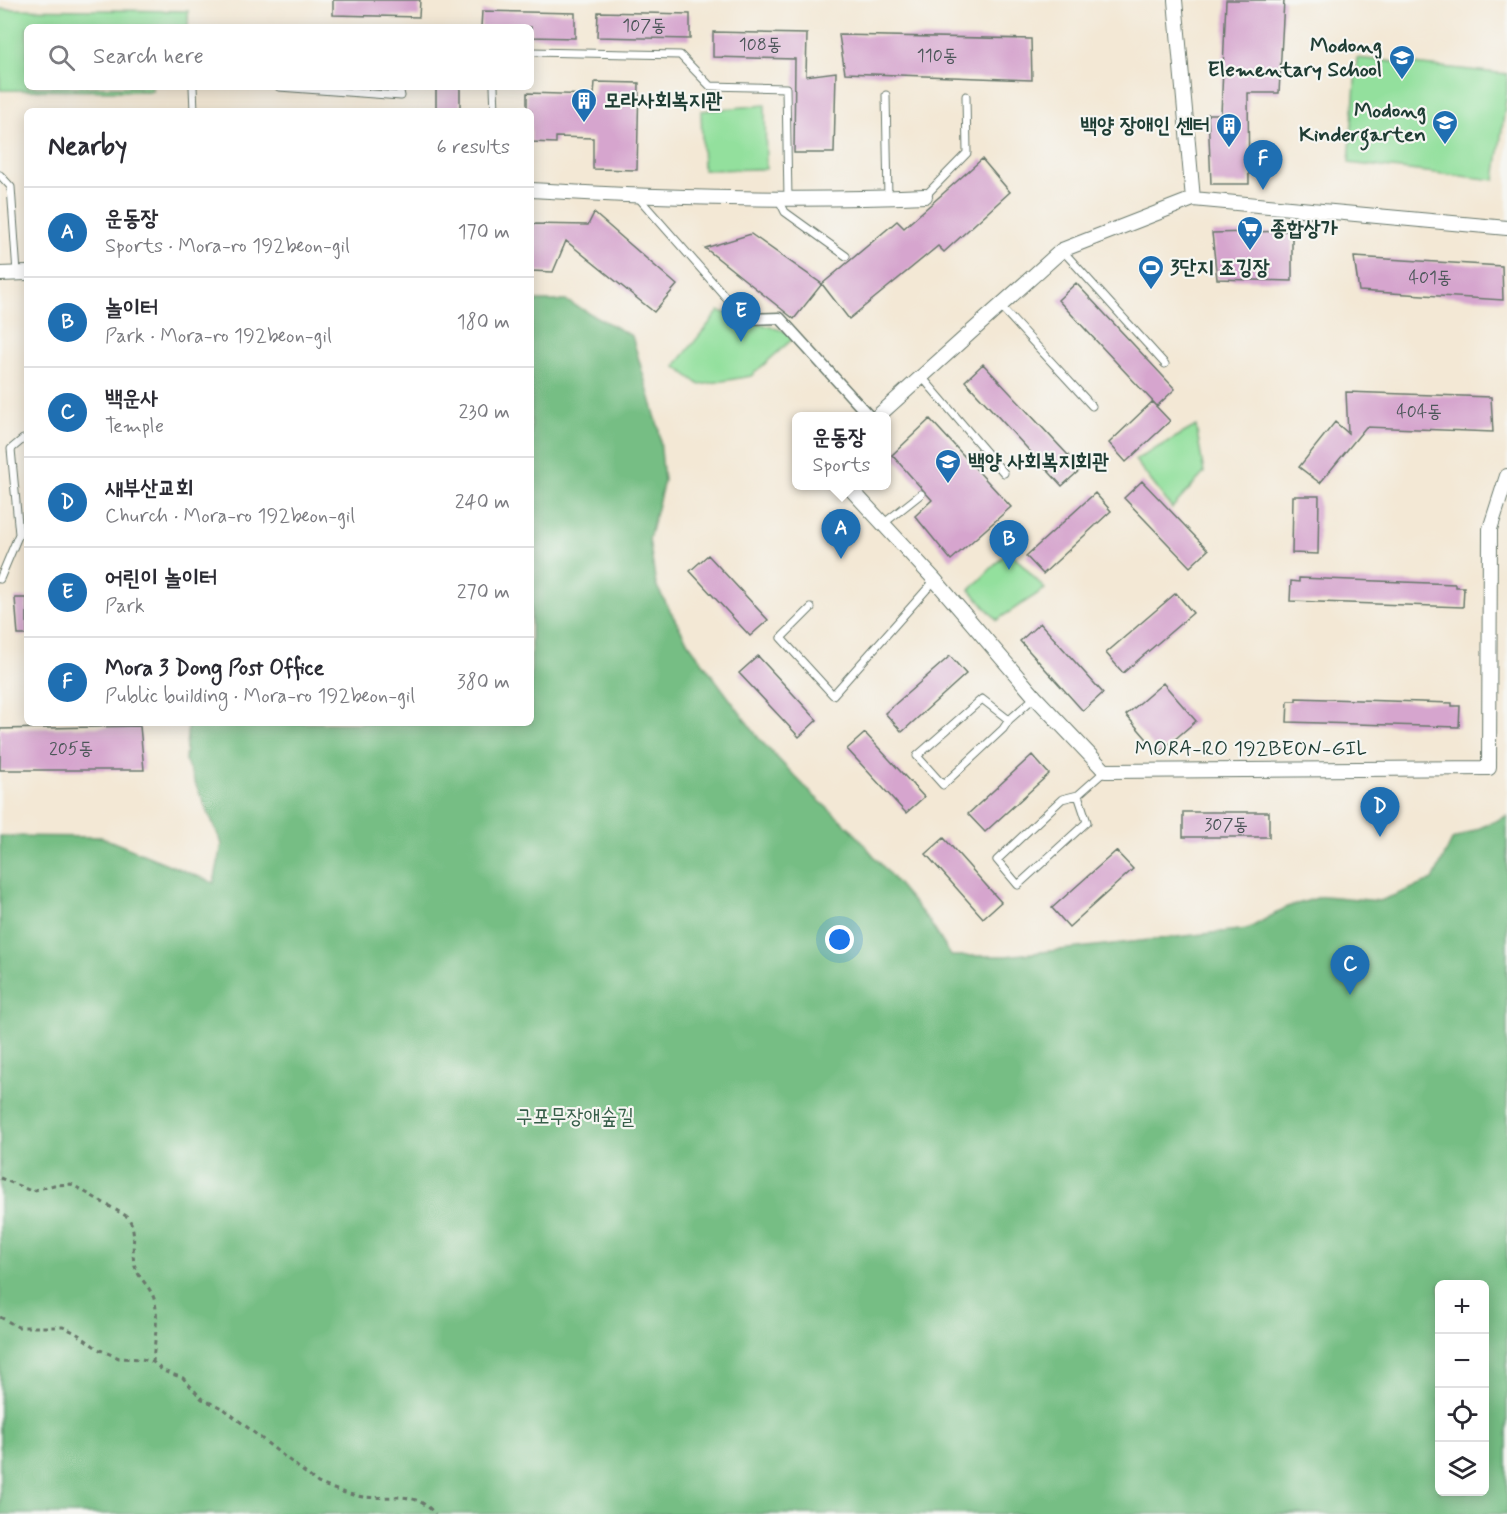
<!DOCTYPE html>
<html lang="en">
<head>
<meta charset="utf-8">
<style>
	:root { --surface:#fff; --page:#f2f2f3; --text:#2b2b33; --muted:#7c7c81; --line:#e1e1e2; --accent:#1f6fb2 }
	body { margin:0; font-family:Mynerve,"Poor Story",sans-serif; background:var(--page); color:var(--text) }
	.controls { position:absolute; right:18px; bottom:18px; display:grid; overflow:hidden; border-radius:9px; box-shadow:0 3px 15px #0003 }
	.controls button { width:54px; height:54px; display:grid; place-items:center; padding:0; border:0; border-bottom:2px solid var(--line); background:var(--surface); color:var(--text); font:30px sans-serif }
	.you { position:absolute; left:840px; top:940px; width:21px; height:21px; margin:-15px; border:4px solid #fff; border-radius:50%; background:#1a73e8; box-shadow:0 0 0 9px #1a73e833 }
	.badge { display:grid; place-items:center; width:39px; height:39px; border-radius:50%; background:var(--accent); color:#fff; font-size:20px; font-weight:700 }
	.pin { position:absolute; translate:-50% -50px; filter:drop-shadow(0 2px 3px #0008) }
	.pin::after { content:''; position:absolute; top:32px; width:21px; height:18px; background:inherit; clip-path:polygon(0 0,100% 0,50% 100%) }
	.popup { position:absolute; left:792px; top:412px; width:99px; height:78px; box-sizing:border-box; display:grid; place-content:center; border-radius:9px; background:var(--surface); filter:drop-shadow(0 2px 4px #0005); font-size:20px; white-space:nowrap; color:var(--muted) }
	.popup b { font-size:22px; color:var(--text) }
	.popup::after { content:''; position:absolute; left:50%; top:100%; margin-left:-12px; border:12px solid transparent; border-top-color:var(--surface) }
	.list { margin:0; padding:0; list-style:none }
	h2 { display:flex; justify-content:space-between; align-items:center; height:78px; margin:0; padding:0 24px; font-size:26px }
	h2 small { font-size:20px; font-weight:400; color:var(--muted) }
	.list li { display:grid; grid-template-columns:39px 1fr auto; gap:18px; align-items:center; box-sizing:border-box; height:90px; padding:0 24px; border-top:2px solid var(--line) }
	.list b { display:block; font-size:22px; white-space:nowrap }
	.list p { margin:0; font-size:20px; white-space:nowrap; color:var(--muted) }
	.list em { font-size:20px; font-style:normal; color:var(--muted) }
	.icon { flex:none; width:33px; height:33px; fill:none; stroke:currentColor; stroke-width:2; stroke-linecap:round; stroke-linejoin:round }
	.map { position:relative; flex:none; width:1507px; height:1514px; overflow:hidden }
	.search { position:absolute; background:var(--surface); box-shadow:0 3px 15px #0003; left:24px; top:24px; width:510px; height:66px; display:flex; align-items:center; gap:15px; box-sizing:border-box; padding:0 21px; border-radius:9px; color:var(--muted); font-size:22px }
	.panel { position:absolute; background:var(--surface); box-shadow:0 3px 15px #0003; left:24px; top:108px; width:510px; height:618px; border-radius:9px }
	.map>svg:first-child { display:block }
	.green { fill:#93e09d; stroke:#598e68; stroke-width:1.5 }
	.forest { fill:#76be84; stroke:#4a7e5c; stroke-width:1.5; fill-rule:evenodd }
	.building { fill:#d6a5ce }
	.lines { fill:none; stroke-linecap:round; stroke-linejoin:round }
	.service-casing { stroke:#69796c; stroke-width:9 }
	.pedestrian-casing { stroke:#69796c; stroke-width:13 }
	.minor-casing { stroke:#69796c; stroke-width:16 }
	.path { stroke:#69796c; stroke-width:3; stroke-dasharray:4.5 4.5; stroke-linecap:butt }
	.service { stroke:#fff; stroke-width:7 }
	.pedestrian { stroke:#fff; stroke-width:10 }
	.minor { stroke:#fff; stroke-width:14 }
	.labels { text-anchor:middle; dominant-baseline:central; stroke-width:4.5; stroke-linejoin:round; paint-order:stroke }
	.number-label { font-size:18px; fill:#4d575a }
	.poi-label { font-size:21px; font-weight:bold; fill:#1f3d34; stroke:#f6f6f2; text-anchor:start }
	.street-label { font-size:21px; fill:#1f3d34; stroke:#f6f6f2 }
	.park-label { font-size:21px; fill:#365e49; stroke:#f6f6f2 }
</style>
</head>
<body>
<div class="map">
<svg width="1507" height="1514" viewBox="0 0 1507 1514">
	<rect width="100%" height="100%" fill="#f6f6f2"/>
	<filter id="ink" filterUnits="userSpaceOnUse"><feTurbulence type="fractalNoise" baseFrequency=".0167" numOctaves="2"/><feDisplacementMap in="SourceGraphic" scale="12" xChannelSelector="R" yChannelSelector="G"/><feConvolveMatrix kernelMatrix="1 2 1 2 8 2 1 2 1" color-interpolation-filters="sRGB"/></filter>
	<filter id="wash" filterUnits="userSpaceOnUse"><feTurbulence type="fractalNoise" baseFrequency=".008" numOctaves="4" result="noise"/><feDisplacementMap in="SourceGraphic" scale="24" xChannelSelector="R" yChannelSelector="G"/><feGaussianBlur stdDeviation="1.35" result="paint"/><feColorMatrix in="noise" values="0 0 0 0 0 0 0 0 0 0 0 0 0 0 0 0 0 1.4 0 .05"/><feComposite in="paint" operator="in"/></filter>
	<g filter="url(#wash)">
		<rect width="100%" height="100%" fill="#f3e8d5"/>
		<path class="green" d="M0,9L188,11V27H27V87H152V91L0,90Z
			M1357,58L1507,74V92L1495,180L1349,163Z
			M765,105L766,169L703,170L701,111Z
			M719,311L797,335L751,376L700,385L675,366Z
			M1196,426L1204,473L1172,508L1135,460Z
			M1009,550L1045,589L997,620L970,590Z"/>
		<path class="forest" d="M531,301H567L632,336L659,429L664,481L649,539L656,585L687,641L760,740L814,796L852,830L929,921L951,956H1006L1248,929L1287,907L1324,896L1380,901L1433,880L1452,840L1507,816V1514H0V836L101,837L214,883L222,844L185,760L188,723H531ZM1440,1284H1484V1492H1440Z"/>
		<g id="blocks">
			<path class="building" d="M333,0H420L419,17L333,15Z
				M1226,0H1284L1279,93H1248L1249,184H1211L1208,114H1221Z
				M482,11L575,13V38L531,37V27H481Z
				M598,12L690,14V39L597,37Z
				M713,32L807,34L806,76L836,72L834,153H794L795,59L713,57Z
				M839,35L1031,39L1032,80L845,73Z
				M595,82L639,83L637,170L593,169V138L556,137V143L531,142V111H527V93L594,95Z
				M436,87H460V111H436Z
				M982,159L1010,192L944,252L938,246L849,319L822,284L897,221L904,228Z
				M594,213L677,285L654,312L566,241L553,272L531,271V224L588,225Z
				M1292,231V281L1217,279L1212,233Z
				M751,234L822,284L794,319L705,248Z
				M1354,257L1502,266L1503,300L1359,291Z
				M1076,283L1175,389L1157,406L1058,300Z
				M983,364L1081,469L1062,486L965,381Z
				M1346,392L1491,397L1493,432L1366,427L1320,483L1299,467L1335,422L1348,433Z
				M1152,402L1170,421L1126,462L1109,443Z
				M930,419L1011,507L951,560L915,516L932,500L892,455Z
				M1142,481L1208,550L1190,567L1124,498Z
				M1095,493L1111,511L1043,574L1026,556Z
				M1293,496H1319L1318,554L1292,553Z
				M708,555L768,620L750,636L690,571Z
				M1299,578L1455,584V587H1464L1463,607L1290,601L1291,581L1299,582Z
				M1176,593L1193,613L1123,673L1106,653Z
				M15,598H27V635H18Z
				M1040,623L1103,693L1083,711L1020,641Z
				M758,656L817,720L799,737L739,673Z
				M950,656L966,674L902,732L885,713Z
				M1163,683L1196,721L1159,753L1126,715Z
				M1296,698L1452,703V706H1460L1459,727L1287,722L1288,701H1296Z
				M140,726L144,770H0V729Z
				M865,733L924,797L906,813L847,749Z
				M1032,755L1049,774L985,832L968,814Z
				M1183,812H1269V837H1183Z
				M944,838L1001,902L983,918L926,854Z
				M1116,851L1133,869L1069,927L1052,908Z"/>
		</g>
	</g>
	<g filter="url(#ink)">
		<use href="#blocks" fill-opacity="0" stroke="#69796c" stroke-width="1.5"/>
		<g class="lines">
			<defs>
				<path id="service" d="M531,52L680,55L710,86L786,88L788,199
					M193,87L194,111
					M279,87L401,96L399,87
					M494,87L495,111
					M886,95L888,198
					M0,175L11,187L17,273
					M637,196L745,319
					M925,196L967,153L966,96
					M779,200L785,212L846,256
					M1062,250L1165,364
					M1000,306L1092,406
					M922,377L1004,473
					M883,524L921,494
					M0,579L19,534L11,449L23,439L27,438
					M811,608L781,638L833,695L935,580
					M1009,720L982,699L917,756L943,785L1003,729L1009,720L1035,697
					M1078,795L1062,799L997,860L1018,885L1087,822L1078,795L1105,771"/>
				<path id="pedestrian" d="M745,319L780,318L869,416"/>
				<path id="minor" d="M1175,0L1193,199
					M531,190C663,198 794,202 925,196
					M0,274L27,273
					M878,416L1062,250L1193,199L1507,228
					M848,486L935,580L1035,697L1105,771L1489,768L1490,529L1507,476"/>
			</defs>
			<use href="#service" class="service-casing"/>
			<use href="#pedestrian" class="pedestrian-casing"/>
			<use href="#minor" class="minor-casing"/>
			<path class="path" d="M0,1178L31,1191L54,1185L71,1184L128,1217C138,1233 131,1246 134,1263C137,1277 148,1284 153,1296C160,1311 154,1345 153,1362
				M0,1317L18,1327H63L76,1333L98,1349L119,1358L142,1359L153,1362L163,1371L183,1378L202,1399L224,1409L318,1483C333,1489 348,1495 364,1497C392,1500 414,1489 435,1514"/>
			<use href="#service" class="service"/>
			<use href="#pedestrian" class="pedestrian"/>
			<use href="#minor" class="minor"/>
		</g>
	</g>
	<defs>
		<symbol id="school-pin" viewBox="-11 -11 22 30"><path d="M0 17L-7.5 6A9.5 9.5 0 1 1 7.5 6Z" fill="#1f6fb2" stroke="#f6f6f2"/><path d="M0-5L7-2L0 1L-7-2ZM-4 1L0 2.5L4 1V4Q0 6-4 4Z" fill="#fff"/></symbol>
		<symbol id="building-pin" viewBox="-11 -11 22 30"><path d="M0 17L-7.5 6A9.5 9.5 0 1 1 7.5 6Z" fill="#1f6fb2" stroke="#f6f6f2"/><path d="M-4-6H4V6H1V3H-1V6H-4ZM-2.5-4.3h1.7v1.8h-1.7ZM.8-4.3h1.7v1.8H.8ZM-2.5-1h1.7V.8h-1.7ZM.8-1h1.7V.8H.8Z" fill="#fff"/></symbol>
		<symbol id="supermarket-pin" viewBox="-11 -11 22 30"><path d="M0 17L-7.5 6A9.5 9.5 0 1 1 7.5 6Z" fill="#1f6fb2" stroke="#f6f6f2"/><path d="M-6-5.5h2.5l.6 2H6L4.5 2H-2.5L-4.4-4H-6ZM-1.5 3.2a1.3 1.3 0 1 0 .1 0ZM3 3.2a1.3 1.3 0 1 0 .1 0Z" fill="#fff"/></symbol>
		<symbol id="stadium-pin" viewBox="-11 -11 22 30"><path d="M0 17L-7.5 6A9.5 9.5 0 1 1 7.5 6Z" fill="#1f6fb2" stroke="#f6f6f2"/><path d="M0-5a6.5 5 0 1 0 0 10a6.5 5 0 1 0 0-10ZM-3.5-1.8h7v3.6h-7Z" fill="#fff"/></symbol>
	</defs>
	<g fill-rule="evenodd">
		<use href="#school-pin" x="1387" y="43" width="30" height="40"/>
		<use href="#building-pin" x="569" y="86" width="30" height="40"/>
		<use href="#school-pin" x="1430" y="108" width="30" height="40"/>
		<use href="#building-pin" x="1214" y="111" width="30" height="40"/>
		<use href="#supermarket-pin" x="1235" y="214" width="30" height="40"/>
		<use href="#stadium-pin" x="1136" y="253" width="30" height="40"/>
		<use href="#school-pin" x="933" y="447" width="30" height="40"/>
	</g>
	<g class="labels">
		<g class="number-label">
			<text x="644" y="26">107동</text>
			<text x="760" y="45">108동</text>
			<text x="937" y="56">110동</text>
			<text x="1430" y="278">401동</text>
			<text x="1419" y="412">404동</text>
			<text x="71" y="749">205동</text>
			<text x="1226" y="825">307동</text>
		</g>
		<g class="poi-label">
			<text x="1382" y="46" text-anchor="end">Modong<tspan x="1382" dy="24">Elementary School</tspan></text>
			<text x="604" y="101">모라사회복지관</text>
			<text x="1426" y="111" text-anchor="end">Modong<tspan x="1426" dy="24">Kindergarten</tspan></text>
			<text x="1210" y="126" text-anchor="end">백양 장애인 센터</text>
			<text x="1270" y="229">종합상가</text>
			<text x="1170" y="268">3단지 조깅장</text>
			<text x="968" y="462">백양 사회복지회관</text>
		</g>
		<g class="street-label">
			<text x="1251" y="749">MORA-RO 192BEON-GIL</text>
		</g>
		<g class="park-label">
			<text x="575" y="1117">구포무장애숲길</text>
		</g>
	</g>
</svg>
<div class="controls">
<button>+</button>
<button>−</button>
<button><svg class="icon" aria-label="locate" viewBox="0 0 24 24"><circle cx="12" cy="12" r="6"/><path d="M12 2v4M12 18v4M2 12h4M18 12h4"/></svg></button>
<button><svg class="icon" aria-label="layers" viewBox="0 0 24 24"><path d="M12 4l9 5-9 5-9-5zM3 14l9 5 9-5"/></svg></button>
</div>
<div class="you"></div>
<div class="pin badge" style="left:841px;top:559px">A</div>
<div class="popup"><b>운동장</b>Sports</div>
<div class="pin badge" style="left:1009px;top:570px">B</div>
<div class="pin badge" style="left:1350px;top:995px">C</div>
<div class="pin badge" style="left:1380px;top:837px">D</div>
<div class="pin badge" style="left:741px;top:342px">E</div>
<div class="pin badge" style="left:1263px;top:190px">F</div>
<div class="search"><svg class="icon" aria-label="search" viewBox="0 0 24 24"><circle cx="10" cy="10" r="6"/><path d="M15 15l6 6"/></svg>Search here</div>
<section class="panel">
<h2>Nearby<small>6 results</small></h2>
<ul class="list">
<li><span class="badge">A</span><div><b>운동장</b><p>Sports · Mora-ro 192beon-gil</p></div><em>170 m</em></li>
<li><span class="badge">B</span><div><b>놀이터</b><p>Park · Mora-ro 192beon-gil</p></div><em>180 m</em></li>
<li><span class="badge">C</span><div><b>백운사</b><p>Temple</p></div><em>230 m</em></li>
<li><span class="badge">D</span><div><b>새부산교회</b><p>Church · Mora-ro 192beon-gil</p></div><em>240 m</em></li>
<li><span class="badge">E</span><div><b>어린이 놀이터</b><p>Park</p></div><em>270 m</em></li>
<li><span class="badge">F</span><div><b>Mora 3 Dong Post Office</b><p>Public building · Mora-ro 192beon-gil</p></div><em>380 m</em></li>
</ul>
</section>
</div>
</body>
</html>
